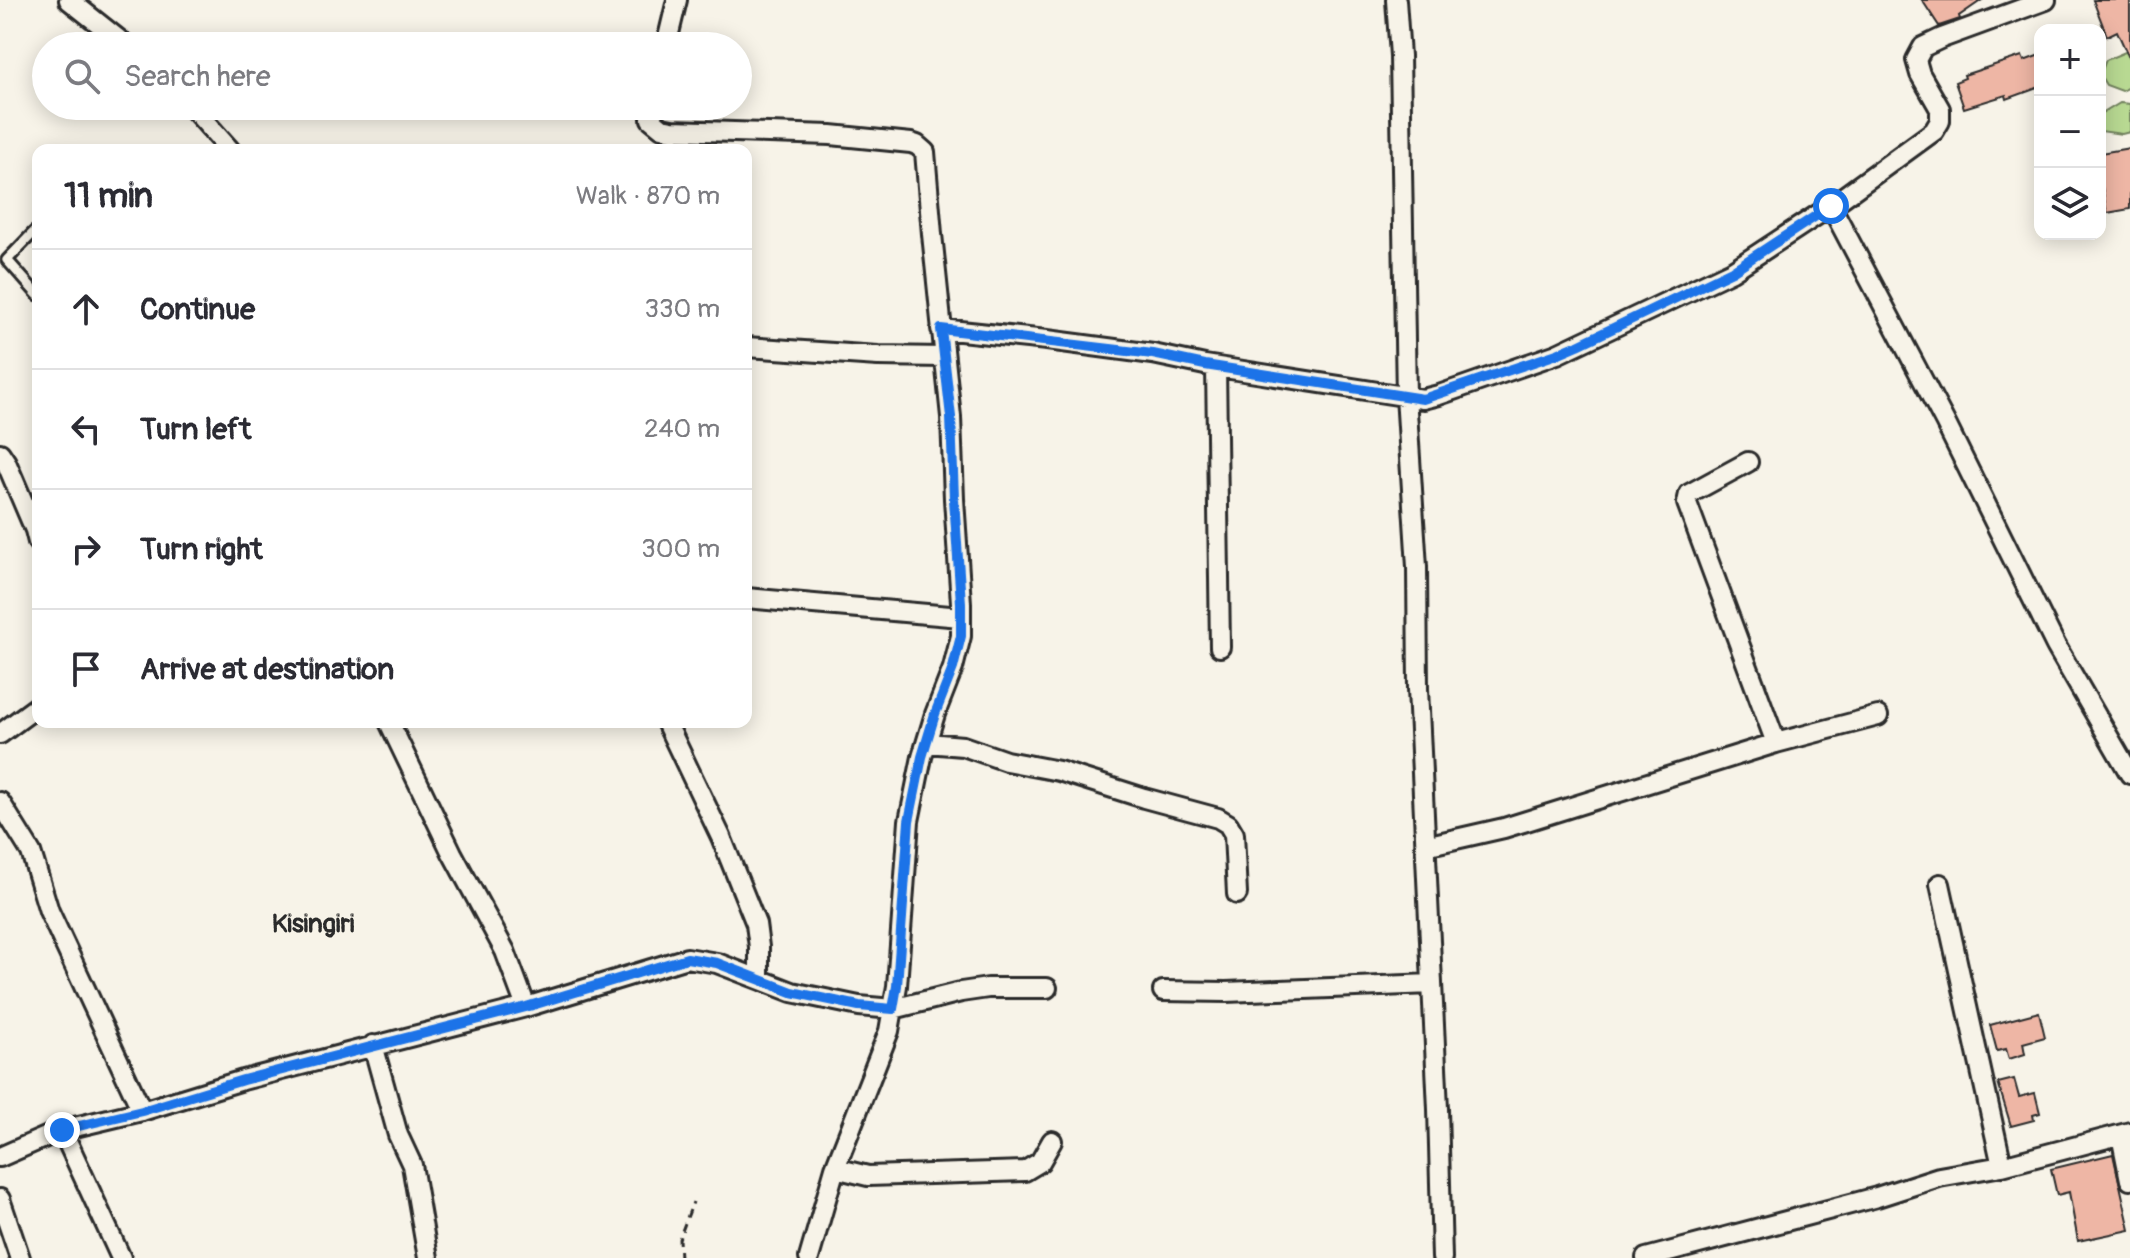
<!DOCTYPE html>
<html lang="en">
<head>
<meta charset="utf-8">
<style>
	:root { --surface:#fff; --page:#f2f2f3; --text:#2b2b33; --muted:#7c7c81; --line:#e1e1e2 }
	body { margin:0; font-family:Pangolin,sans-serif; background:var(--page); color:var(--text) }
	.controls { position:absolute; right:24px; top:24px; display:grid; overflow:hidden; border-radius:16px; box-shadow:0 4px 20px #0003 }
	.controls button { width:72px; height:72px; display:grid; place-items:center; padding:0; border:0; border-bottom:2px solid var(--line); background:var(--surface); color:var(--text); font:40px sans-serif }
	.stop { position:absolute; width:24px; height:24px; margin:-18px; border:6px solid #1a73e8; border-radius:50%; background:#fff }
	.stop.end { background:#1a73e8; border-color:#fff; box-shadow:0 2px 8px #0008 }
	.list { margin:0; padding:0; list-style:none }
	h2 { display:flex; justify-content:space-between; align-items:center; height:104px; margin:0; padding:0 32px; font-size:34px }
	h2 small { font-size:26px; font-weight:400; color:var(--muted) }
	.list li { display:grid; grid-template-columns:52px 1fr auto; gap:24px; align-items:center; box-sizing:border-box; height:120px; padding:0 32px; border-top:2px solid var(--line) }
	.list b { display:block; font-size:30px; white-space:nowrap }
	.list em { font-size:26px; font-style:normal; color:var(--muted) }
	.icon { flex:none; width:44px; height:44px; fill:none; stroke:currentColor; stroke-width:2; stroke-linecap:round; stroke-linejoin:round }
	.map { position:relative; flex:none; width:2130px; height:1258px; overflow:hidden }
	.search { position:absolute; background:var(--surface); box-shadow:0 4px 20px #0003; left:32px; top:32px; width:720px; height:88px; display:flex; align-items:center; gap:20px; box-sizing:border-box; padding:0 28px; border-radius:44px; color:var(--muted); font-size:30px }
	.panel { position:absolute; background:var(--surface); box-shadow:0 4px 20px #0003; left:32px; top:144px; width:720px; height:584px; border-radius:16px }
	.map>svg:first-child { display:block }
	.green { fill:#b8d992; stroke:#72825e; stroke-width:2 }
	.building { fill:#eeb6a5; stroke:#2b2b2b; stroke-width:2 }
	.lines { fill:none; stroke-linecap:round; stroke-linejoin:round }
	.service-casing { stroke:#2b2b2b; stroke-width:15 }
	.minor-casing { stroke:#2b2b2b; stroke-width:24 }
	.path { stroke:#2b2b2b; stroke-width:3; stroke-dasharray:8 6; stroke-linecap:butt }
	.service { stroke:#f7f3e8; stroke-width:9 }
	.minor { stroke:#f7f3e8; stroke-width:18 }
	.route { stroke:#1a73e8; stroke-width:10 }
	.labels { text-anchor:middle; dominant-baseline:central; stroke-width:6; stroke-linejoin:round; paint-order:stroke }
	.quarter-label { font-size:26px; font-weight:bold; fill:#2b2b2b; stroke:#f7f3e8 }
</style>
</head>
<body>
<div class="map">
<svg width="2130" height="1258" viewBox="0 0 2130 1258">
	<rect width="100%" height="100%" fill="#f7f3e8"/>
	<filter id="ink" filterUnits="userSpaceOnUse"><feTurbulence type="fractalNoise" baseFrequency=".0125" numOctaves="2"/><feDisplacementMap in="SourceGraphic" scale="16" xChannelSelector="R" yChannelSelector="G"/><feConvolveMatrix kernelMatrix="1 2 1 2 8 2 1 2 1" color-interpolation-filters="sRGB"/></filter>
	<g filter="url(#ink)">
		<path class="green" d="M2125,52L2130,53V87L2122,91L2106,85L2100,75L2106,60Z
			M2120,103L2130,104V132L2122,134L2100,131V115Z"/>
		<path class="building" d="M1922,0H1982L1959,16L1960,19L1939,26Z
			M2093,0H2130V60L2117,31L2107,36Z
			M2040,55V87L2007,99L2006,95L1964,108L1955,82L1965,78L1964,75L2022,56L2024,61Z
			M2130,148V209L2107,213L2100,176V153Z
			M2039,1012L2045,1037L2023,1043L2025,1054L2009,1059L2006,1049L1997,1051L1990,1025Z
			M2014,1079L2019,1097L2035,1093L2040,1113L2033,1115L2034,1120L2011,1126L1998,1083Z
			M2113,1154L2130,1230L2078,1241L2069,1192L2057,1195L2051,1169Z"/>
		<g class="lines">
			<defs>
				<path id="service" d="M34,232L7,260L38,295"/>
				<path id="minor" d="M69,0L127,46
					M1396,0L1400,56L1406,396L1417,567L1418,689L1438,1109L1442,1258
					M666,46L677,0
					M191,106L230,150
					M651,106V119L662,128L672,130L831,135L911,143L917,145L925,152L932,234L951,417L954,499L961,603V636L953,668L935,714L922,757L909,821L897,986L889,1031L835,1168L809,1258
					M1831,206L1945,422L2056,646L2130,774
					M941,329L1047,340L1153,354L1205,365L1423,399L1439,395L1557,354L1732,271L1831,206L1934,131L1940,121V109L1920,74L1916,60L1923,47L1942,38L2046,0
					M746,347L878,356L944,357
					M1216,367L1220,647
					M0,453L6,462L35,530L38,542
					M1748,462L1689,494L1687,503L1776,743
					M746,598L961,617
					M389,722L452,853L505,951L526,1007
					M666,722L721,837L756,924L759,947V979
					M0,734L38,706
					M927,743L963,746L1006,761L1059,771L1144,798L1218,818L1228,824L1234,834L1237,894
					M0,802L31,852L49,911L142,1111
					M1425,846L1504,828L1776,743L1878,716
					M1940,884L2002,1166
					M1163,991L1226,992L1432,984
					M373,1045L398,1135L412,1165L428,1258
					M62,1130L121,1258
					M2121,1135L2130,1180
					M0,1157L62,1130L142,1111L243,1080L526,1007L687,958L717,963L792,992L859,1006L893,1009L961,992L988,988H1047
					M835,1168L868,1176L1025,1171L1040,1162L1052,1141
					M0,1199L20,1258
					M1646,1258L1877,1197L1939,1177L2002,1166L2130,1132"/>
			</defs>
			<use href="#service" class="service-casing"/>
			<use href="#minor" class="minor-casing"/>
			<path class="path" d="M680,1258L679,1239L693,1202"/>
			<use href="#service" class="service"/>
			<use href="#minor" class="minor"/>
		</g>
	</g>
	<g class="lines" filter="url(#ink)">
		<path class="route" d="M62,1130L142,1111L243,1080L526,1007L687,958L717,963L792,992L859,1006L893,1009L897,986L909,821L922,757L935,714L953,668L961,636V603L954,499L951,417L941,329L1153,354L1205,365L1423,399L1557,354L1578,345L1732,271L1831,206"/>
	</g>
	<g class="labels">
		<g class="quarter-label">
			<text x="313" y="924">Kisingiri</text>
		</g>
	</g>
</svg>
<div class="controls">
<button>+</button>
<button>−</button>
<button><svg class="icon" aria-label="layers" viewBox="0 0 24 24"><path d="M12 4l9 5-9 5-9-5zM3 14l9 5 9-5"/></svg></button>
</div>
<div class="stop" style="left:1831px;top:206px"></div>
<div class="stop end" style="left:62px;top:1130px"></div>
<div class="search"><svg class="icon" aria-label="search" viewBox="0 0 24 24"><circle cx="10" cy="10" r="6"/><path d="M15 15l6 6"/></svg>Search here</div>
<section class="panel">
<h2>11 min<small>Walk · 870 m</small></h2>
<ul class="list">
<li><svg class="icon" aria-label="ahead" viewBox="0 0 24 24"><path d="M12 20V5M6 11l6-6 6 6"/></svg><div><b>Continue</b></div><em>330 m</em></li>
<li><svg class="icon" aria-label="left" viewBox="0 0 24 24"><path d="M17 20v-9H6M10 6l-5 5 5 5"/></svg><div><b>Turn left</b></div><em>240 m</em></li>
<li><svg class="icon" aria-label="right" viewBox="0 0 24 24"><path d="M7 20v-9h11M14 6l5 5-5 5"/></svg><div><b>Turn right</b></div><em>300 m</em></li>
<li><svg class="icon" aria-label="arrive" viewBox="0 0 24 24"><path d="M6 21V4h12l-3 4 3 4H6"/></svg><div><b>Arrive at destination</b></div></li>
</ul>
</section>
</div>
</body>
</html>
